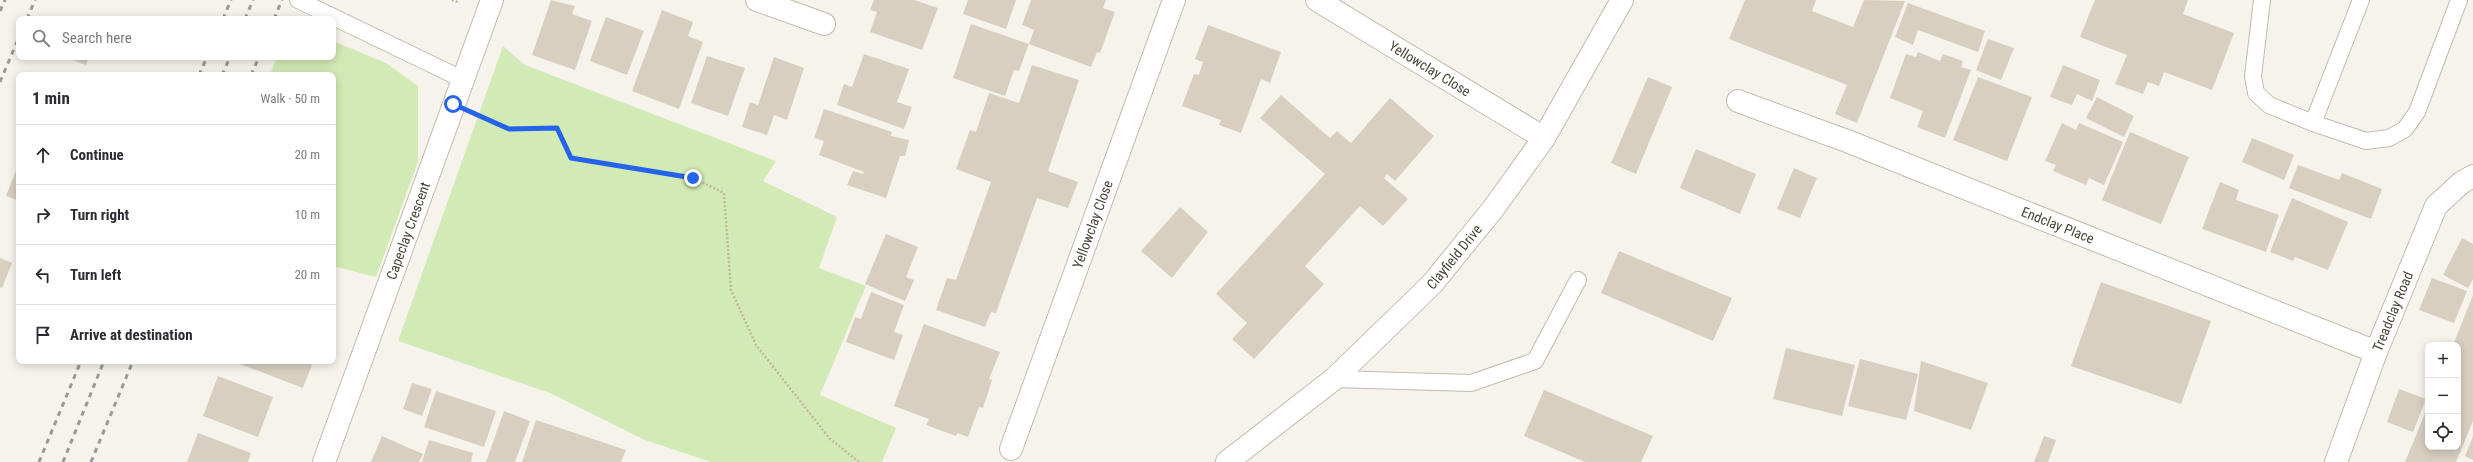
<!DOCTYPE html>
<html lang="en">
<head>
<meta charset="utf-8">
<style>
	:root { --surface:#fff; --page:#f2f2f3; --text:#2b2b33; --muted:#7c7c81; --line:#e1e1e2 }
	body { margin:0; font-family:"Roboto Condensed",sans-serif; background:var(--page); color:var(--text) }
	.controls { position:absolute; right:12px; bottom:12px; display:grid; overflow:hidden; border-radius:8px; box-shadow:0 2px 10px #0003 }
	.controls button { width:36px; height:36px; display:grid; place-items:center; padding:0; border:0; border-bottom:1px solid var(--line); background:var(--surface); color:var(--text); font:20px sans-serif }
	.stop { position:absolute; width:12px; height:12px; margin:-9px; border:3px solid #2563eb; border-radius:50%; background:#fff }
	.stop.end { background:#2563eb; border-color:#fff; box-shadow:0 1px 4px #0008 }
	.list { margin:0; padding:0; list-style:none }
	h2 { display:flex; justify-content:space-between; align-items:center; height:52px; margin:0; padding:0 16px; font-size:17px }
	h2 small { font-size:13px; font-weight:400; color:var(--muted) }
	.list li { display:grid; grid-template-columns:26px 1fr auto; gap:12px; align-items:center; box-sizing:border-box; height:60px; padding:0 16px; border-top:1px solid var(--line) }
	.list b { display:block; font-size:15px; white-space:nowrap }
	.list em { font-size:13px; font-style:normal; color:var(--muted) }
	.icon { flex:none; width:22px; height:22px; fill:none; stroke:currentColor; stroke-width:2; stroke-linecap:round; stroke-linejoin:round }
	.map { position:relative; flex:none; width:2473px; height:462px; overflow:hidden }
	.search { position:absolute; background:var(--surface); box-shadow:0 2px 10px #0003; left:16px; top:16px; width:320px; height:44px; display:flex; align-items:center; gap:10px; box-sizing:border-box; padding:0 14px; border-radius:8px; color:var(--muted); font-size:15px }
	.panel { position:absolute; background:var(--surface); box-shadow:0 2px 10px #0003; left:16px; top:72px; width:320px; height:292px; border-radius:8px }
	.map>svg:first-child { display:block }
	.green { fill:#d2eab5 }
	.building { fill:#d8cfc1 }
	.lines { fill:none; stroke-linecap:round; stroke-linejoin:round }
	.lane-casing { stroke:#c2bbae; stroke-width:18 }
	.street-casing { stroke:#c2bbae; stroke-width:24 }
	.path { stroke:#c4b79f; stroke-width:2.5; stroke-dasharray:2 2; stroke-linecap:butt }
	.lane { stroke:#fff; stroke-width:16 }
	.street { stroke:#fff; stroke-width:22 }
	.rail { stroke:#9a9a9a; stroke-width:3; stroke-dasharray:5 5; stroke-linecap:butt }
	.route { stroke:#2563eb; stroke-width:5 }
	.labels { text-anchor:middle; dominant-baseline:central; stroke-width:3; stroke-linejoin:round; paint-order:stroke }
	.street-label { font-size:14px; fill:#4b4439; stroke:#fff }
</style>
</head>
<body>
<div class="map">
<svg width="2473" height="462" viewBox="0 0 2473 462">
	<rect width="100%" height="100%" fill="#f6f3ec"/>
	<path class="green" d="M333,41L386,63L418,86V162L376,277L333,266V75H270L277,57H333Z
		M503,46L525,65L776,161L763,181L837,217L819,268L866,286L820,395L896,428L882,462H711L645,440L550,393L398,341Z"/>
	<path class="building" d="M551,0L575,6L572,14L592,21L575,70L532,55Z
		M874,0H914L938,8L922,50L870,32L877,12L870,10Z
		M968,0H1016L1006,29L963,14Z
		M1031,0H1106L1103,8L1115,12L1100,53L1097,52L1091,67L1029,44L1019,71L1014,70L1005,96L953,78L971,24L1029,44L1034,30L1022,25Z
		M1745,0H1816L1812,11L1853,27L1864,0L1905,1L1857,123L1835,114L1847,85L1729,39Z
		M2095,0H2188L2183,14L2234,33L2212,90L2164,72L2159,86L2148,82L2143,94L2115,84L2127,55L2080,37Z
		M1908,3L1985,31L1978,52L1918,30L1913,45L1895,37Z
		M662,10L693,22L688,36L703,42L679,109L632,91Z
		M606,17L644,31L627,75L590,61Z
		M1208,25L1281,52L1270,83L1261,79L1241,133L1219,125L1221,120L1182,106L1194,74L1199,75L1203,62L1195,59Z
		M1988,39L2014,48L2001,80L1976,70Z
		M1918,52L1940,61L1943,54L1963,61L1961,67L1971,70L1945,138L1917,127L1923,111L1890,98L1906,54L1916,57Z
		M864,54L909,69L897,102L912,107L904,129L837,105L844,84L852,87Z
		M707,56L745,68L728,116L691,103Z
		M64,57H89L86,65Z
		M774,57L804,68L787,120L774,115L767,135L742,127L750,102L758,105Z
		M1032,65L1079,80L1048,171L1078,182L1068,208L1037,198L996,313L991,312L985,327L936,310L947,278L956,280L991,182L956,169L970,130L976,132L989,93L1019,103Z
		M2063,65L2100,80L2092,101L2077,94L2072,105L2050,97Z
		M1648,77L1672,87L1636,174L1611,163Z
		M1978,77L2032,97L2007,161L1953,140Z
		M1281,95L1330,138L1337,131L1351,143L1390,98L1434,136L1395,181L1387,174L1384,178L1408,199L1383,226L1360,206L1305,266L1324,284L1254,359L1232,339L1247,323L1216,294L1325,174L1260,118Z
		M2097,97L2134,116L2124,137L2086,118Z
		M824,109L892,132L891,136L909,140L905,156H900L886,198L847,185L853,171L863,174L864,172L819,155L824,141L814,138Z
		M2062,123L2076,130L2079,123L2123,142L2104,185L2089,178L2086,185L2053,171L2056,165L2045,161Z
		M2130,132L2189,157L2161,224L2102,200Z
		M2252,138L2294,155L2284,180L2242,162Z
		M1696,149L1756,174L1740,214L1680,188Z
		M19,163V201L6,196Z
		M2298,165L2339,180L2342,173L2382,189L2371,219L2289,188Z
		M1794,168L1817,178L1800,218L1777,209Z
		M2220,182L2239,190L2236,200L2279,215L2266,252L2202,229Z
		M2292,198L2348,222L2328,270L2295,257L2293,261L2270,252Z
		M1180,207L1208,232L1172,278L1141,251Z
		M886,234L918,247L906,277L914,280L905,301L865,284Z
		M2462,238L2473,244V279L2468,288L2443,275Z
		M1619,251L1732,298L1713,341L1601,293Z
		M0,258L12,263L2,288L0,287Z
		M2432,278L2467,291L2454,323L2419,310Z
		M2101,282L2211,321L2181,404L2071,366Z
		M871,292L904,305L894,332L903,335L894,360L846,342L855,317L861,319Z
		M2473,295V421L2456,462H2405L2428,406V447H2458V345H2453Z
		M924,324L1000,352L989,379L992,380L983,408L979,407L968,437L957,433L956,436L926,425L929,419L894,406Z
		M1786,348L1855,365L1842,416L1773,399Z
		M1860,359L1918,374L1906,420L1848,406Z
		M232,361H301L312,365L303,388Z
		M1921,361L1988,383L1971,430L1914,411Z
		M218,376L273,397L258,437L203,416Z
		M412,383L432,389L422,416L403,409Z
		M2399,389L2426,399L2413,432L2387,422Z
		M1544,390L1653,436L1641,462H1585L1524,436Z
		M436,391L496,411L484,447L424,427Z
		M504,411L530,421L515,462H486Z
		M536,420L626,450L621,462H522Z
		M198,433L251,453L248,462H187Z
		M382,436L423,454L419,462H371Z
		M2044,436L2056,440L2048,462H2034Z
		M2473,436V460L2465,456Z
		M429,440L473,453L471,462H422Z"/>
	<g class="lines">
		<defs>
			<path id="lane" d="M298,0L462,79
				M2262,0L2253,76L2256,93L2269,105L2313,123L2366,141L2389,138L2405,129L2417,112L2459,0
				M2313,123L2361,0
				M1334,379L1471,383L1535,361L1578,280"/>
			<g id="street">
				<path d="M757,0L824,24"/>
				<path id="s1" d="M1317,0L1544,138"/>
				<path id="s2" d="M1738,101L1847,141L2376,352"/>
				<path id="s3" d="M1011,449L1174,0"/>
				<path id="s4" d="M324,462L492,0"/>
				<path id="s5" d="M1227,462L1334,379L1432,284L1493,209L1544,138L1622,0"/>
				<path id="s6" d="M2336,462L2376,352L2436,206L2461,183L2473,176"/>
			</g>
		</defs>
		<use href="#lane" class="lane-casing"/>
		<use href="#street" class="street-casing"/>
		<path class="path" d="M452,0L458,2
			M483,117L509,129L557,128L571,158L693,178L724,193L731,290L756,345L830,439L859,462"/>
		<use href="#lane" class="lane"/>
		<use href="#street" class="street"/>
		<path class="rail" d="M0,11L5,0
			M27,19L35,0
			M223,19L231,0
			M245,19L253,0
			M274,19L282,0
			M199,75L207,57
			M222,75L230,57
			M251,75L259,57
			M0,82L19,37
			M39,462L81,361
			M63,462L104,361
			M91,462L133,361"/>
	</g>
	<g class="lines">
		<path class="route" d="M453,104L509,129L557,128L571,158L693,178"/>
	</g>
	<g class="labels">
		<g class="street-label">
			<text stroke="none"><textPath href="#s1" startOffset="132">Yellowclay Close</textPath></text>
			<text stroke="none"><textPath href="#s3" startOffset="239">Yellowclay Close</textPath></text>
			<text stroke="none"><textPath href="#s2" startOffset="343">Endclay Place</textPath></text>
			<text stroke="none"><textPath href="#s4" startOffset="246">Capeclay Crescent</textPath></text>
			<text stroke="none"><textPath href="#s5" startOffset="307">Clayfield Drive</textPath></text>
			<text stroke="none"><textPath href="#s6" startOffset="161">Treadclay Road</textPath></text>
		</g>
	</g>
</svg>
<div class="controls">
<button>+</button>
<button>−</button>
<button><svg class="icon" aria-label="locate" viewBox="0 0 24 24"><circle cx="12" cy="12" r="6"/><path d="M12 2v4M12 18v4M2 12h4M18 12h4"/></svg></button>
</div>
<div class="stop" style="left:453px;top:104px"></div>
<div class="stop end" style="left:693px;top:178px"></div>
<div class="search"><svg class="icon" aria-label="search" viewBox="0 0 24 24"><circle cx="10" cy="10" r="6"/><path d="M15 15l6 6"/></svg>Search here</div>
<section class="panel">
<h2>1 min<small>Walk · 50 m</small></h2>
<ul class="list">
<li><svg class="icon" aria-label="ahead" viewBox="0 0 24 24"><path d="M12 20V5M6 11l6-6 6 6"/></svg><div><b>Continue</b></div><em>20 m</em></li>
<li><svg class="icon" aria-label="right" viewBox="0 0 24 24"><path d="M7 20v-9h11M14 6l5 5-5 5"/></svg><div><b>Turn right</b></div><em>10 m</em></li>
<li><svg class="icon" aria-label="left" viewBox="0 0 24 24"><path d="M17 20v-9H6M10 6l-5 5 5 5"/></svg><div><b>Turn left</b></div><em>20 m</em></li>
<li><svg class="icon" aria-label="arrive" viewBox="0 0 24 24"><path d="M6 21V4h12l-3 4 3 4H6"/></svg><div><b>Arrive at destination</b></div></li>
</ul>
</section>
</div>
</body>
</html>
